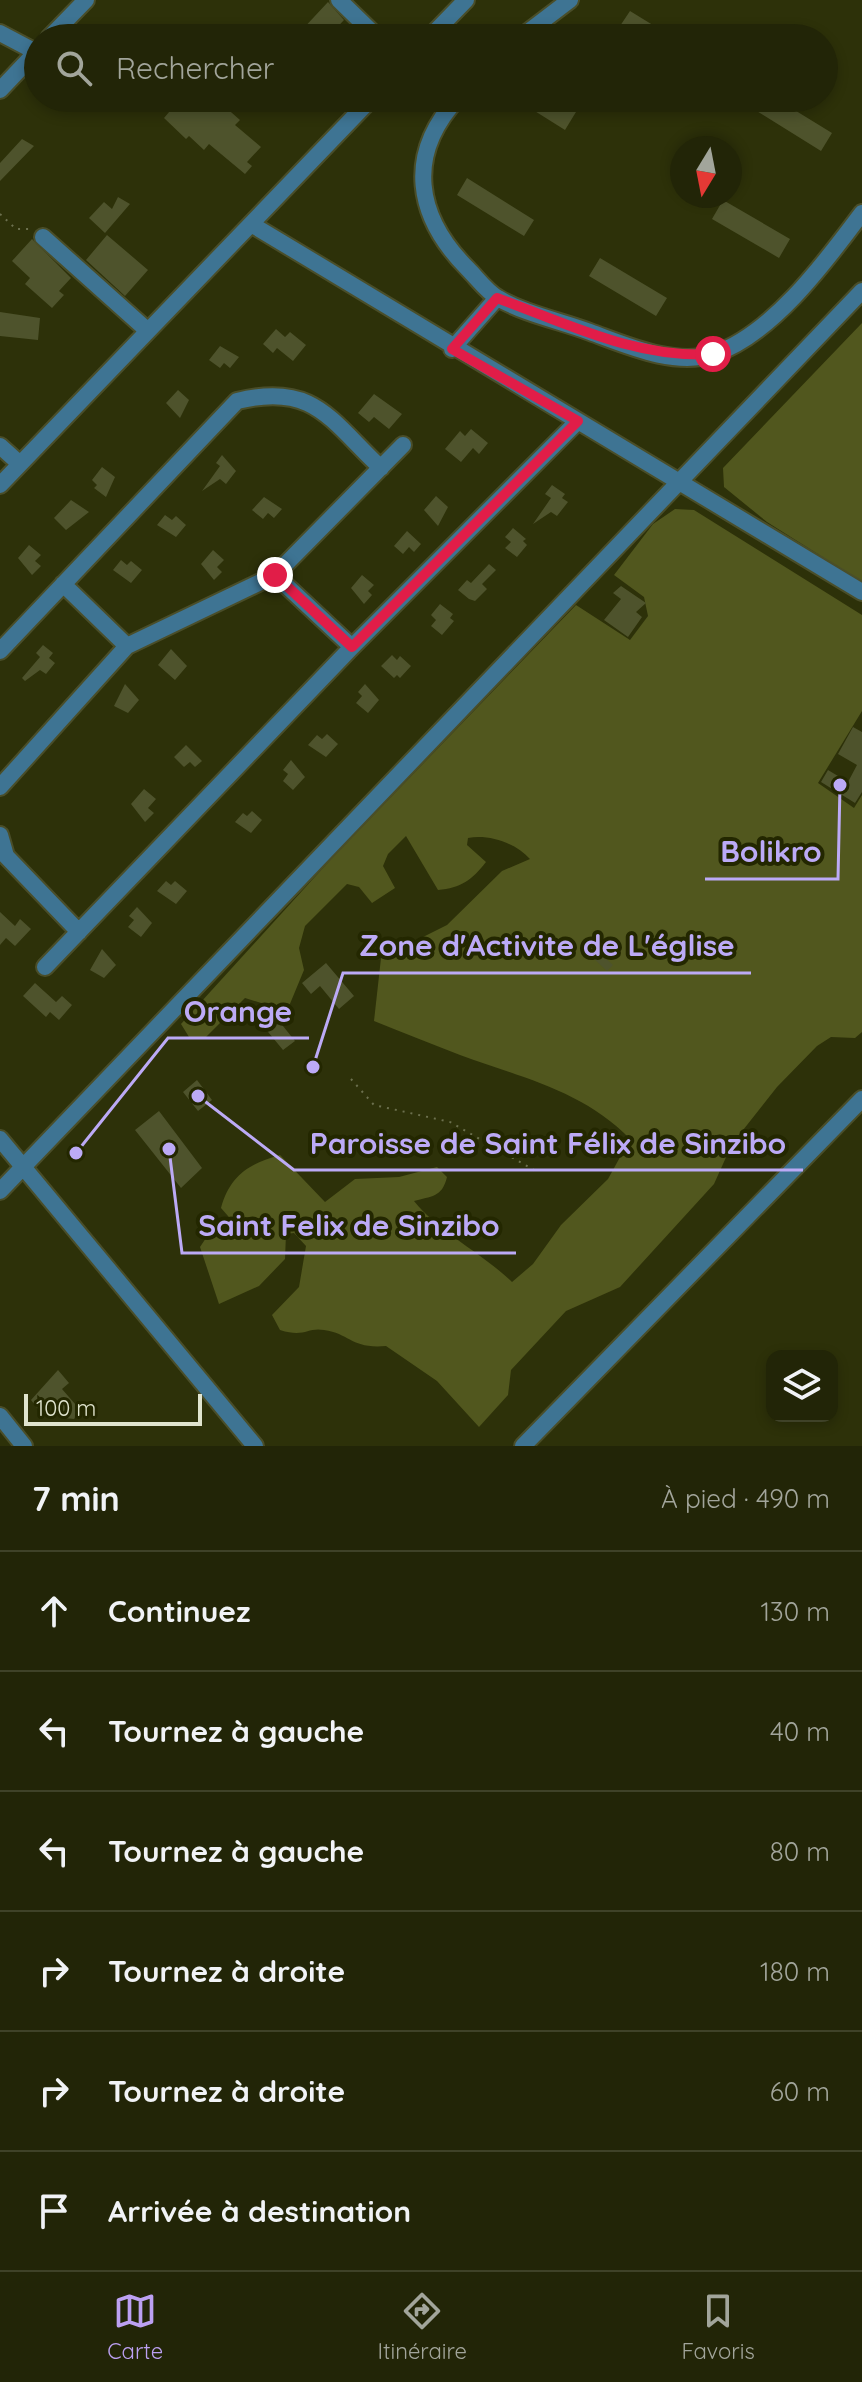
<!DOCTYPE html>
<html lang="fr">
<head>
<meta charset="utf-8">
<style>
	:root { --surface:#222507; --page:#2e3115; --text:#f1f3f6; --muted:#a2a59b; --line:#3f4228; --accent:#bca0f2 }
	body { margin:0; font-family:Quicksand,sans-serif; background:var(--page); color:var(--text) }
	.controls { position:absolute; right:24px; bottom:24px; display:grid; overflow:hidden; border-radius:16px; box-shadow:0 4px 12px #0003 }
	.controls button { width:72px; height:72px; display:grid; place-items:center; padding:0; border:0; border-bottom:2px solid var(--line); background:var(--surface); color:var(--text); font:40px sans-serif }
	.compass { position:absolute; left:670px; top:136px; width:72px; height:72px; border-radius:50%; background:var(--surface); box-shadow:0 4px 12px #0003; rotate:190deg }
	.scale { position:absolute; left:24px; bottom:20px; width:178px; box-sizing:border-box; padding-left:8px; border:4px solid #e0e4ce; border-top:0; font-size:22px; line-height:28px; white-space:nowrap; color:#e0e4ce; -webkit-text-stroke:6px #232700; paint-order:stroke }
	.stop { position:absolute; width:24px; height:24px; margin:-18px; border:6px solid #e11d48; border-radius:50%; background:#fff }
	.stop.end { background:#e11d48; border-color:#fff; box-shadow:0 2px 8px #0008 }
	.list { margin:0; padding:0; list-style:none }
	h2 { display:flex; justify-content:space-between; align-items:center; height:104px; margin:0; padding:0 32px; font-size:34px }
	h2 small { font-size:26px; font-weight:400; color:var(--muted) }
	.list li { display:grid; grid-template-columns:52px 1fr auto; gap:24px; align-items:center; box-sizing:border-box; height:120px; padding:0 32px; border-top:2px solid var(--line) }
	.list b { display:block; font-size:30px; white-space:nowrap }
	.list em { font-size:26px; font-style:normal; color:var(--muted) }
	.icon { flex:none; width:44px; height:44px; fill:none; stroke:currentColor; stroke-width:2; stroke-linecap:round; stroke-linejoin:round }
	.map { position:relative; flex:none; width:862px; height:1446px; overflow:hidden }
	.search { position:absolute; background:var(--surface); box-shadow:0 4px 12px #0003; left:24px; right:24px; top:24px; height:88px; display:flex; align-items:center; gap:20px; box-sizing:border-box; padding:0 28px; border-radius:44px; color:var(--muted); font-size:30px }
	.sheet { height:824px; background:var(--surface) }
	nav { display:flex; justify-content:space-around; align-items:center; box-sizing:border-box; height:112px; border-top:2px solid var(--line); background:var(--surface); font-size:22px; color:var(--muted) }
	nav a { display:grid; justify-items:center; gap:4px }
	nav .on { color:var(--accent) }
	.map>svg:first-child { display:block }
	.green { fill:#51571e }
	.building { fill:#4e532c }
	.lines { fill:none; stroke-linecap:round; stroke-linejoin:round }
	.minor-casing { stroke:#4a4e29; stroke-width:20 }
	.path { stroke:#6c704e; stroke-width:2; stroke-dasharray:2 6; stroke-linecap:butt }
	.minor { stroke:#3e7493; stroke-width:16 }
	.route { stroke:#e11d48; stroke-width:10 }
	.leader { fill:none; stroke:#bcaaf6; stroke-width:3 }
	.callout-dot { fill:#bcaaf6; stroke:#232700; stroke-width:3 }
	.callout-label { font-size:30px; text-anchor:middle; font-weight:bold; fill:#bcaaf6; stroke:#232700; stroke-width:8; stroke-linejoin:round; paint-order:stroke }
</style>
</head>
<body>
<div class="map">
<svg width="862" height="1446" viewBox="0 0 862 1446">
	<rect width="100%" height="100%" fill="#2d3109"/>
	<path class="green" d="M862,323V582L767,522L724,487L723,468Z
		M675,509L694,510L862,615V711L818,783L854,808L862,795V1032L855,1038L831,1037L817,1046L777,1087L732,1144L714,1184L620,1287L566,1311L511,1370L508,1395L479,1427L437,1381L386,1346C351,1349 351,1334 324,1330C307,1327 305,1338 280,1330L272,1315L299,1287L306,1246L294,1233L286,1234L285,1259L259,1286L219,1304L200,1247L208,1235L223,1237L235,1232V1224L221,1208C230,1176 248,1164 280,1155L325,1202L355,1179L399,1177L437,1167L447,1177C442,1198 431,1196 414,1201C440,1233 482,1253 512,1282L533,1264L561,1225L608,1179L630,1139C584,1091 520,1077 460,1055C431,1044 402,1032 374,1021L381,958L447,925L502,871L530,859C516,843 489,834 468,838L467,845L486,862C472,880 461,888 438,890L406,836L388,854L383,866L395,888L372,903L359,887L347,884L305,926L299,948L304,970L287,1011L245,998L204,1039L189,1037L181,1024L332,858L576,605L630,640L648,616L644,597L614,575L653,524Z"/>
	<path class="building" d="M328,2L344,20L327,38H306L300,32Z
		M630,11L674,38H633L618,29Z
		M168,98H215L240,120L235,125L261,147L247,162L252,166L245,174L209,144L204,150L189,136L186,139L164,118L175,105Z
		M514,98H553L576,112L565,130Z
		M762,98H775L832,133L821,151L755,110Z
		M22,139L34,146L0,181V163Z
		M467,178L534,220L524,236L457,195Z
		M118,197L130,204L105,233L89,218L104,202L112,209Z
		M723,200L790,239L779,258L712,219Z
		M107,235L148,270L125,296L86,260Z
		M32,239L71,278L59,291L64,295L52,308L25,284L30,278L12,261Z
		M600,258L667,298L656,316L589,276Z
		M0,312L40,318L38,340L0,336Z
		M276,329L285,337L290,332L306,345L293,361L277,348L273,353L263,344Z
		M220,346L239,357L230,368L224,363L220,368L209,360Z
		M178,390L189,400L180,418L166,403Z
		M374,394L402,414L389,429L374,417L369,422L358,413Z
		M471,429L488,443L479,454L473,448L461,462L445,449L460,431L465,436Z
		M222,455L236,471L226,484L220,479L202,491L220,466L216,463Z
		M102,467L115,477L106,497L94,488L97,485L92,480Z
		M552,485L565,494L562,498L568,502L557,516L551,512L533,524L551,498L545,494Z
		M436,496L448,507L438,526L424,510Z
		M264,497L282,509L274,518L268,513L263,519L252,510Z
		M71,500L89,512L66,530L54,518Z
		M165,515L172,520L176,516L186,525L176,537L157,525Z
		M513,528L526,539L523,541L527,545L517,557L505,548L511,542L505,537Z
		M407,531L421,544L414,552L409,547L403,554L394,546Z
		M29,545L41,555L35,561L41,566L32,575L18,558Z
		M213,550L224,560L217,567L222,572L214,580L201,564Z
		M121,560L127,565L131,561L142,570L131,583L113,570Z
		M489,564L496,570L482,584L487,589L475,601L469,599L458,590L467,580L471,583Z
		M362,575L374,585L368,591L372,595L364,604L351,588Z
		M621,586L646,603L636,612L642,617L628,637L604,620L621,599L613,593Z
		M440,604L453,614L450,618L454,621L442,635L431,626L436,620L431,615Z
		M43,645L53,653L49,658L55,663L46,674L40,670L25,681L22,678L40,657L36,653Z
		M171,649L187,666L175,680L158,665Z
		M392,655L397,660L400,656L411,666L400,678L397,675L394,678L381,666Z
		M125,684L139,700L128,713L114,706Z
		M365,684L379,700L368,713L356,703L362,696L358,692Z
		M853,727L862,732V792L855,803L821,782L828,770L848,782L857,765L838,754Z
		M327,734L338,744L326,757L308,745L317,735L322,739Z
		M186,745L202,761L195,767L190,762L184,767L174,757Z
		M291,760L305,777L293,790L283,781L288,774L283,770Z
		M144,789L156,799L148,808L154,813L145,822L131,804Z
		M252,811L262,820L251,833L235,822L243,813L247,816Z
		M166,881L171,885L175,881L187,891L176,904L157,891Z
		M137,907L152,923L141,937L128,927L134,920L129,916Z
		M0,912L15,926L20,919L31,929L15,946L6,938L0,945Z
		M586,940L613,965L607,971L580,946Z
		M102,949L116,965L104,978L90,970Z
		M326,963L354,996L339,1009L320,986L311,994L302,983Z
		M35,983L56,1002L62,996L72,1005L59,1020L50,1012L46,1017L23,996Z
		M271,1011L295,1041L283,1050L259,1021Z
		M197,1080L212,1100L198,1111L183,1092Z
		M159,1111L202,1168L181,1188L135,1130Z
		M58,1370L69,1383L62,1389L82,1412L74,1419L65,1418L49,1399L38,1409L31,1400Z"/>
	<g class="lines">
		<defs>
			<path id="minor" d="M339,0L378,38
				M0,33L36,52
				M49,38L86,0
				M429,38L466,0
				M520,38L570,0
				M0,90L38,50
				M458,98C405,155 416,217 468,269C477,278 487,292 498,298C525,314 561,321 590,332C626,345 674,367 714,354C773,334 826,261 862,213
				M251,224L862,592
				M43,237L148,331
				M452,349L497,298
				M0,446L20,464
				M0,485L372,98
				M275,575L352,647
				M63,584L127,646
				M0,651L237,401C314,382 330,420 381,468
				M0,787L127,646L275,575L403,445
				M0,835L6,856L79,932
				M45,967L352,647L578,421
				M0,1139L255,1446
				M0,1191L862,291
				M0,1416L24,1446
				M523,1446L862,1099"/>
		</defs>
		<use href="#minor" class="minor-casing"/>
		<path class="path" d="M0,214L16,229H32
			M351,1079L374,1105L450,1122L539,1173"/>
		<use href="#minor" class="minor"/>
	</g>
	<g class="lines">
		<path class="route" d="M275,575L352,647L578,421L452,349L497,298C568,324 637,359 713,354"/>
	</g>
	<path class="leader" d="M840 785L838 879H705M313 1067L343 973H751M76 1153L168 1038H309M198 1096L294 1170H803M169 1149L182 1253H516"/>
	<g class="callout-dot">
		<circle cx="840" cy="785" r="8"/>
		<circle cx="313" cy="1067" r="8"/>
		<circle cx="76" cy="1153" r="8"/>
		<circle cx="198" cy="1096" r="8"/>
		<circle cx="169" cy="1149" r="8"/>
	</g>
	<g class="callout-label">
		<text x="771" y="862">Bolikro</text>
		<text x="547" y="956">Zone d'Activite de L'église</text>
		<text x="238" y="1022">Orange</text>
		<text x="548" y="1154">Paroisse de Saint Félix de Sinzibo</text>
		<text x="349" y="1236">Saint Felix de Sinzibo</text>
	</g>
</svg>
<div class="controls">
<button><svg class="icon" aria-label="layers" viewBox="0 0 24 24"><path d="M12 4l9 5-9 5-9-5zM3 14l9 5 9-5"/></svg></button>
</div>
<svg class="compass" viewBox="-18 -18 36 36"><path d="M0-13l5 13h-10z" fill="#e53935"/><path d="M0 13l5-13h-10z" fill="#a2a59b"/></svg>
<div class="scale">100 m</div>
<div class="stop" style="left:713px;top:354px"></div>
<div class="stop end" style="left:275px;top:575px"></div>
<div class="search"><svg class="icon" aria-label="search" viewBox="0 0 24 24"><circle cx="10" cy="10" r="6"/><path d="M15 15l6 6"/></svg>Rechercher</div>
</div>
<section class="sheet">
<h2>7 min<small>À pied · 490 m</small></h2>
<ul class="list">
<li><svg class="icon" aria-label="ahead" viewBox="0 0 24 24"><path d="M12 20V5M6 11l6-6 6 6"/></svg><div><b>Continuez</b></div><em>130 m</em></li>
<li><svg class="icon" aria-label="left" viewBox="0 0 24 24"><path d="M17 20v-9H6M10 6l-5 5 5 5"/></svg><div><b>Tournez à gauche</b></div><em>40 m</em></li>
<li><svg class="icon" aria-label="left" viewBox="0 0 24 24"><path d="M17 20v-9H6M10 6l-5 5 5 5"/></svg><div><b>Tournez à gauche</b></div><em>80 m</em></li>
<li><svg class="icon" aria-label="right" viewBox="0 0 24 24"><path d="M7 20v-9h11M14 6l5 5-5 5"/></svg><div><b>Tournez à droite</b></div><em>180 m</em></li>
<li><svg class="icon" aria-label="right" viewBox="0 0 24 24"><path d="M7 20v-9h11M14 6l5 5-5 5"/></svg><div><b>Tournez à droite</b></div><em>60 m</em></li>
<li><svg class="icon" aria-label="arrive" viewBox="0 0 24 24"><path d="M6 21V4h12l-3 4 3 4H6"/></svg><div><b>Arrivée à destination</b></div></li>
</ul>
</section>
<nav>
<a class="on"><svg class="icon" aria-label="map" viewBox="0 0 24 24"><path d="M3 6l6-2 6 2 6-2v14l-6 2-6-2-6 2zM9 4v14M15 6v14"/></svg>Carte</a>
<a><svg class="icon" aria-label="directions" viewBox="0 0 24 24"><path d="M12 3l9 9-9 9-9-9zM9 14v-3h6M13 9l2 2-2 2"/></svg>Itinéraire</a>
<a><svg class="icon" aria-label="saved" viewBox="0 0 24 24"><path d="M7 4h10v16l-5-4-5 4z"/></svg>Favoris</a>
</nav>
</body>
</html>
